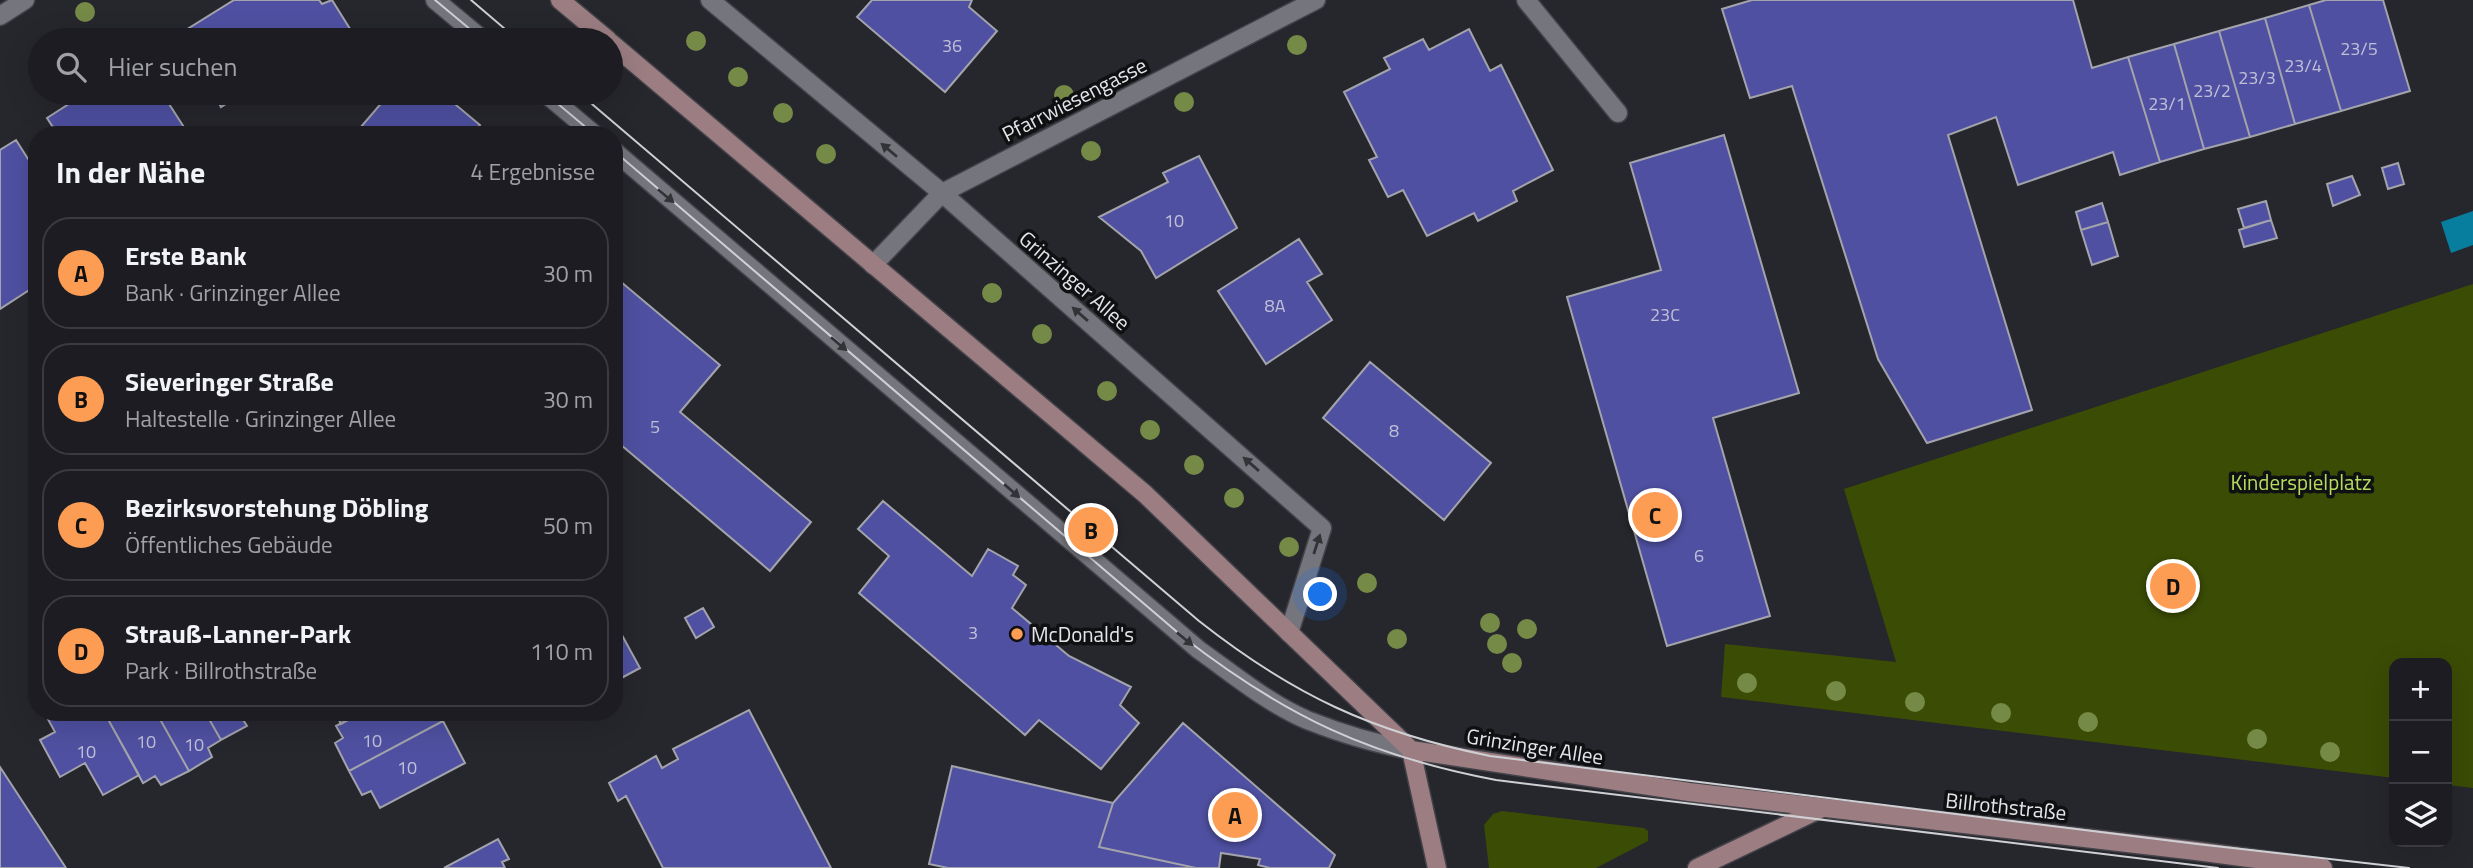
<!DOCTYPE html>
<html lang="de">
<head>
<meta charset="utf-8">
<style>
	:root { --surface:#1c1c22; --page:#25252a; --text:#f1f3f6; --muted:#a0a1a5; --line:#3a3a40; --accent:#fc9d53 }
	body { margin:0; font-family:"Titillium Web",sans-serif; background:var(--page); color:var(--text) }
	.controls { position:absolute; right:21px; bottom:21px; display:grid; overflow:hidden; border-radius:14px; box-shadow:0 7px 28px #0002 }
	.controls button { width:63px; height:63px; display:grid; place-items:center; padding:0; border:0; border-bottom:2px solid var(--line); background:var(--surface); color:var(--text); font:35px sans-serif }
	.you { position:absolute; left:1321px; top:595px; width:24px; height:24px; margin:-18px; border:5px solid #fff; border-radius:50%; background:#1a73e8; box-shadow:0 0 0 10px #1a73e833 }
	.badge { display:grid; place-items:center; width:46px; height:46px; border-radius:50%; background:var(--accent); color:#111; font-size:23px; font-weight:700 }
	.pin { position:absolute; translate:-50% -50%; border:4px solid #fff; box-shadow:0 2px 7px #0006 }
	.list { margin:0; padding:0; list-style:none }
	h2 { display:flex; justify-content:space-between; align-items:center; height:91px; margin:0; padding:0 28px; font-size:30px }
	h2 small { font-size:23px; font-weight:400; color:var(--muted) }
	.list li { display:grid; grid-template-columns:46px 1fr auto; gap:21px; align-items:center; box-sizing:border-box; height:112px; margin:0 14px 14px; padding:0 14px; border:2px solid var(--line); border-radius:28px }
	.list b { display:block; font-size:26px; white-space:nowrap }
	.list p { margin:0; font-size:23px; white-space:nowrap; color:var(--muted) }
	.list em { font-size:23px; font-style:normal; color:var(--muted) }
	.icon { flex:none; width:38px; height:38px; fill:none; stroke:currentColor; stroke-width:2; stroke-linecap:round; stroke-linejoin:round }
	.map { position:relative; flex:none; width:2473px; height:868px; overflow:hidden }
	.search { position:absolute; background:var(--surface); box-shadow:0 7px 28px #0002; left:28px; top:28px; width:595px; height:77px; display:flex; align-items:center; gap:18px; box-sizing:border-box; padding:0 24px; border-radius:38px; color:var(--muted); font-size:26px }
	.panel { position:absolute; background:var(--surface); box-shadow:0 7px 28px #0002; left:28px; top:126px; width:595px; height:595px; border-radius:28px }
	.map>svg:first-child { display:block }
	.green { fill:#3b4c05 }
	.water { fill:#077e9e }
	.building { fill:#4f50a1; stroke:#a3a4ab; stroke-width:2 }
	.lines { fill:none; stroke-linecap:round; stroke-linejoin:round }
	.lane-casing { stroke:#424248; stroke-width:21 }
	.street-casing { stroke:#424248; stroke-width:21 }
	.secondary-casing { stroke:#424248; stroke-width:21 }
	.lane { stroke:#75757d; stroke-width:18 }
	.street { stroke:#75757d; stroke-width:18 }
	.secondary { stroke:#9b7d82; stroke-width:18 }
	.tram { stroke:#cfd0d4; stroke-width:2 }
	.tree { fill:#758a47 }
	.oneway { fill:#333337 }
	.poi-dot { fill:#fc9d53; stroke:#0f1012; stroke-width:2.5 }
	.labels { text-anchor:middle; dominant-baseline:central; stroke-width:7; stroke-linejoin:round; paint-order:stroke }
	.number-label { font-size:18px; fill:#bfc0d7 }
	.street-label { font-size:21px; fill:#e4e5e9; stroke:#0f1012 }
	.park-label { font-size:21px; fill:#b6db5d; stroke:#0f1012 }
	.poi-label { font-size:21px; fill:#e4e5e9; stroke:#0f1012; text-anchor:start }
</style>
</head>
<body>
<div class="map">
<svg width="2473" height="868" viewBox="0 0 2473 868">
	<rect width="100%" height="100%" fill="#26262d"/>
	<path class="green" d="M2473,284V788L2447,785V663H2394V778L1721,697L1725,644L1896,662L1844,489Z
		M1502,811L1644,828L1648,831V841L1596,868H1489L1484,825L1493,814Z"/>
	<path class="water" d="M2473,211V245L2451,253L2441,222Z"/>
	<path class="building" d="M234,0H319L322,4L332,0L357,40H175L173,38Z
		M872,0H972L969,7L997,31L945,92L857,17Z
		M1752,0H2073L2092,68L2128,57L2160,162L2120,175L2113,152L2018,185L1996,117L1948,135L2032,410L1927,443L1878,359L1792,86L1750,98L1722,9Z
		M2326,0H2383L2410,91L2341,111L2309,5Z
		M2309,5L2341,111L2295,124L2265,18Z
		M2265,18L2295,124L2250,137L2219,31Z
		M1469,29L1490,71L1501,65L1553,170L1513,191L1517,201L1478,221L1474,213L1427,236L1403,190L1388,197L1369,160L1377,157L1344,92L1390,69L1384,58L1423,39L1429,50Z
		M2219,31L2250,137L2204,149L2174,44Z
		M2174,44L2204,149L2160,162L2128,57Z
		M86,93H162L189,135H58L47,118Z
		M213,93H243L221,107Z
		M390,93H456L450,100L480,125L471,135H354Z
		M1724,135L1799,393L1713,418L1770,616L1667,646L1567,297L1661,270L1630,163Z
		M16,140L37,173V285L0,309V150Z
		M1199,156L1237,228L1156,278L1141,251L1099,217L1168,182L1163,173Z
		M2398,163L2404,184L2388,189L2382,168Z
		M2352,176L2360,195L2333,206L2327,184Z
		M2266,201L2271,220L2244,228L2238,209Z
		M2102,203L2108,222L2081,230L2076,212Z
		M2271,220L2277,238L2244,247L2239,230Z
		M2108,222L2118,256L2092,265L2081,230Z
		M1299,239L1322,274L1307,282L1332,320L1266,364L1218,291Z
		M614,276L720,365L680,412L811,522L770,571L614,439Z
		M1370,362L1491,463L1444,520L1323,418Z
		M883,501L972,576L988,549L1018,566L1013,575L1026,585L1012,608L1069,656L1131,687L1120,705L1139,723L1101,769L1039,720L1025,735L859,593L889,556L858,529Z
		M703,608L714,627L696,638L685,618Z
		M617,626L640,668L614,682V627Z
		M749,710L831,868H663L626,796L618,801L609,783L656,756L662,768L678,759L673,749Z
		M44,712H104L139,775L103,795L85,763L60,777L40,740L55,732Z
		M104,712H156L189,771L161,785L155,776L143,783Z
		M156,712H205L221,740L208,748L212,757L189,771Z
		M205,712H252L242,718L247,726L221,740Z
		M335,712H362L341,724Z
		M362,712H438L443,721L349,771L335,743L343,738L336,726Z
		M443,721L465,763L380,808L371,791L362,795L349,771Z
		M1183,723L1335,855L1329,868H1270L1258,865L1260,859L1221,853L1219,868H1196L1099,847L1113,803Z
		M952,766L1113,803L1099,847L1196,868H948L929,864Z
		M0,767L66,868H0Z
		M498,839L509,859L502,862L505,868H444Z"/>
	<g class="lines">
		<defs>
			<path id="lane" d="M435,0L483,40
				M545,93L595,135
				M614,151L1199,650C1233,674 1269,704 1307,720C1340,733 1376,744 1411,750"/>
			<path id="street" d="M710,0L942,193L1322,528L1289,633
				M1526,0L1618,113
				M0,16L25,0
				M873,265L942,193L1316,0"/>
			<path id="secondary" d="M560,0L608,40
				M611,43L1145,494L1411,750L1689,792L2196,851L2323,868
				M1411,750L1437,868
				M1697,868L1820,809"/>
		</defs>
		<use href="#lane" class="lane-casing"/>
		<use href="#street" class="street-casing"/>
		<use href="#secondary" class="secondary-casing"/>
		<use href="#lane" class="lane"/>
		<use href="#street" class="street"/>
		<use href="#secondary" class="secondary"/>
		<path class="tram" d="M435,0L483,40
			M471,0L518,40
			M545,93L595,135
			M579,93L1199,621C1293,695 1372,732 1490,756L2197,844L2409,868
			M614,151L1183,637C1285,716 1369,756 1496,780L2218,868"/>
	</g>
	<g class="tree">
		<circle cx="85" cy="12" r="10"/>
		<circle cx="696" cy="41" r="10"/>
		<circle cx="1297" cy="45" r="10"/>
		<circle cx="738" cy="77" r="10"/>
		<circle cx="1064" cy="95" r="10"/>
		<circle cx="1184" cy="102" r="10"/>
		<circle cx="783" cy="113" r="10"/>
		<circle cx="1091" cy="151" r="10"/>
		<circle cx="826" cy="154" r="10"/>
		<circle cx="992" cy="293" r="10"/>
		<circle cx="1042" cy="334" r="10"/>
		<circle cx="1107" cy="391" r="10"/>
		<circle cx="1150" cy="430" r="10"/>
		<circle cx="1194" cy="465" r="10"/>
		<circle cx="1234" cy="498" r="10"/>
		<circle cx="1289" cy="547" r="10"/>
		<circle cx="1367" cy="583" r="10"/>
		<circle cx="1490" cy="623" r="10"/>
		<circle cx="1527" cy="629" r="10"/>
		<circle cx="1397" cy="639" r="10"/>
		<circle cx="1497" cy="644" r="10"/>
		<circle cx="1512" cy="663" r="10"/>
		<circle cx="1747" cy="683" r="10"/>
		<circle cx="1836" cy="691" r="10"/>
		<circle cx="1915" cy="702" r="10"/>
		<circle cx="2001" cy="713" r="10"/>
		<circle cx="2088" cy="722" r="10"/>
		<circle cx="2257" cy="739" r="10"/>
		<circle cx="2330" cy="752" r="10"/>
	</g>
	<defs><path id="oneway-solid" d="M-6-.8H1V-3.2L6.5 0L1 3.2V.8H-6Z" transform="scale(1.75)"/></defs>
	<g class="oneway">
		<use href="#oneway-solid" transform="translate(889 150) rotate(-140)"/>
		<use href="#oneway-solid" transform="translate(666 196) rotate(40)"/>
		<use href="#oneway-solid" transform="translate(1080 314) rotate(-139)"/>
		<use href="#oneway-solid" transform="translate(839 344) rotate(40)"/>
		<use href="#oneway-solid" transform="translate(1251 464) rotate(-139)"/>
		<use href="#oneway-solid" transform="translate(1012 491) rotate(41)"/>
		<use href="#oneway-solid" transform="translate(1317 544) rotate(-72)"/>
		<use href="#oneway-solid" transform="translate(1185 639) rotate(39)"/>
	</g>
	<circle class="poi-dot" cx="1017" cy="634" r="7"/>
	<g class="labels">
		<g class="number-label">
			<text x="952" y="45">36</text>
			<text x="2359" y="48">23/5</text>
			<text x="2303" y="65">23/4</text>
			<text x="2257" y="77">23/3</text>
			<text x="2212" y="90">23/2</text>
			<text x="2167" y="103">23/1</text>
			<text x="1174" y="220">10</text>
			<text x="1275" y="305">8A</text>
			<text x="1665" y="314">23C</text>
			<text x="655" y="426">5</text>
			<text x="1394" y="430">8</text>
			<text x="1699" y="555">6</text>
			<text x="973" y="632">3</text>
			<text x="372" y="740">10</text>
			<text x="146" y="741">10</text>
			<text x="194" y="744">10</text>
			<text x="86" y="751">10</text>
			<text x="407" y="767">10</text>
		</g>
		<g class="street-label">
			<text transform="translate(1074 99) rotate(-27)">Pfarrwiesengasse</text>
			<text transform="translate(1075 280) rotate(41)">Grinzinger Allee</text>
			<text transform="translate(1535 746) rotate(9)">Grinzinger Allee</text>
			<text transform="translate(2006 806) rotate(6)">Billrothstraße</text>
		</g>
		<g class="park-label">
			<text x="2301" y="482">Kinderspielplatz</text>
		</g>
		<g class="poi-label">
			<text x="1031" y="634">McDonald's</text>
		</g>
	</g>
</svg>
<div class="controls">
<button>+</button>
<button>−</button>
<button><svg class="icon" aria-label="layers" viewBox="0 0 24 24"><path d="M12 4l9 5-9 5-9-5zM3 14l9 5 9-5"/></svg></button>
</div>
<div class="you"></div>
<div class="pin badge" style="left:1235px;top:815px">A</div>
<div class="pin badge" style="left:1091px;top:530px">B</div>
<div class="pin badge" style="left:1655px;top:515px">C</div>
<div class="pin badge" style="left:2173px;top:586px">D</div>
<div class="search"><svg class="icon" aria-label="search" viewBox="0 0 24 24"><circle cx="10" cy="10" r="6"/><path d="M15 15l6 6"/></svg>Hier suchen</div>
<section class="panel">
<h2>In der Nähe<small>4 Ergebnisse</small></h2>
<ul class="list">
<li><span class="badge">A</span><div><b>Erste Bank</b><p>Bank · Grinzinger Allee</p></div><em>30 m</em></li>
<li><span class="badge">B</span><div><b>Sieveringer Straße</b><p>Haltestelle · Grinzinger Allee</p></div><em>30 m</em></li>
<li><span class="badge">C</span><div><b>Bezirksvorstehung Döbling</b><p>Öffentliches Gebäude</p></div><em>50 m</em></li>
<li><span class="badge">D</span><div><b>Strauß-Lanner-Park</b><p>Park · Billrothstraße</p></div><em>110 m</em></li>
</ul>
</section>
</div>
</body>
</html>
